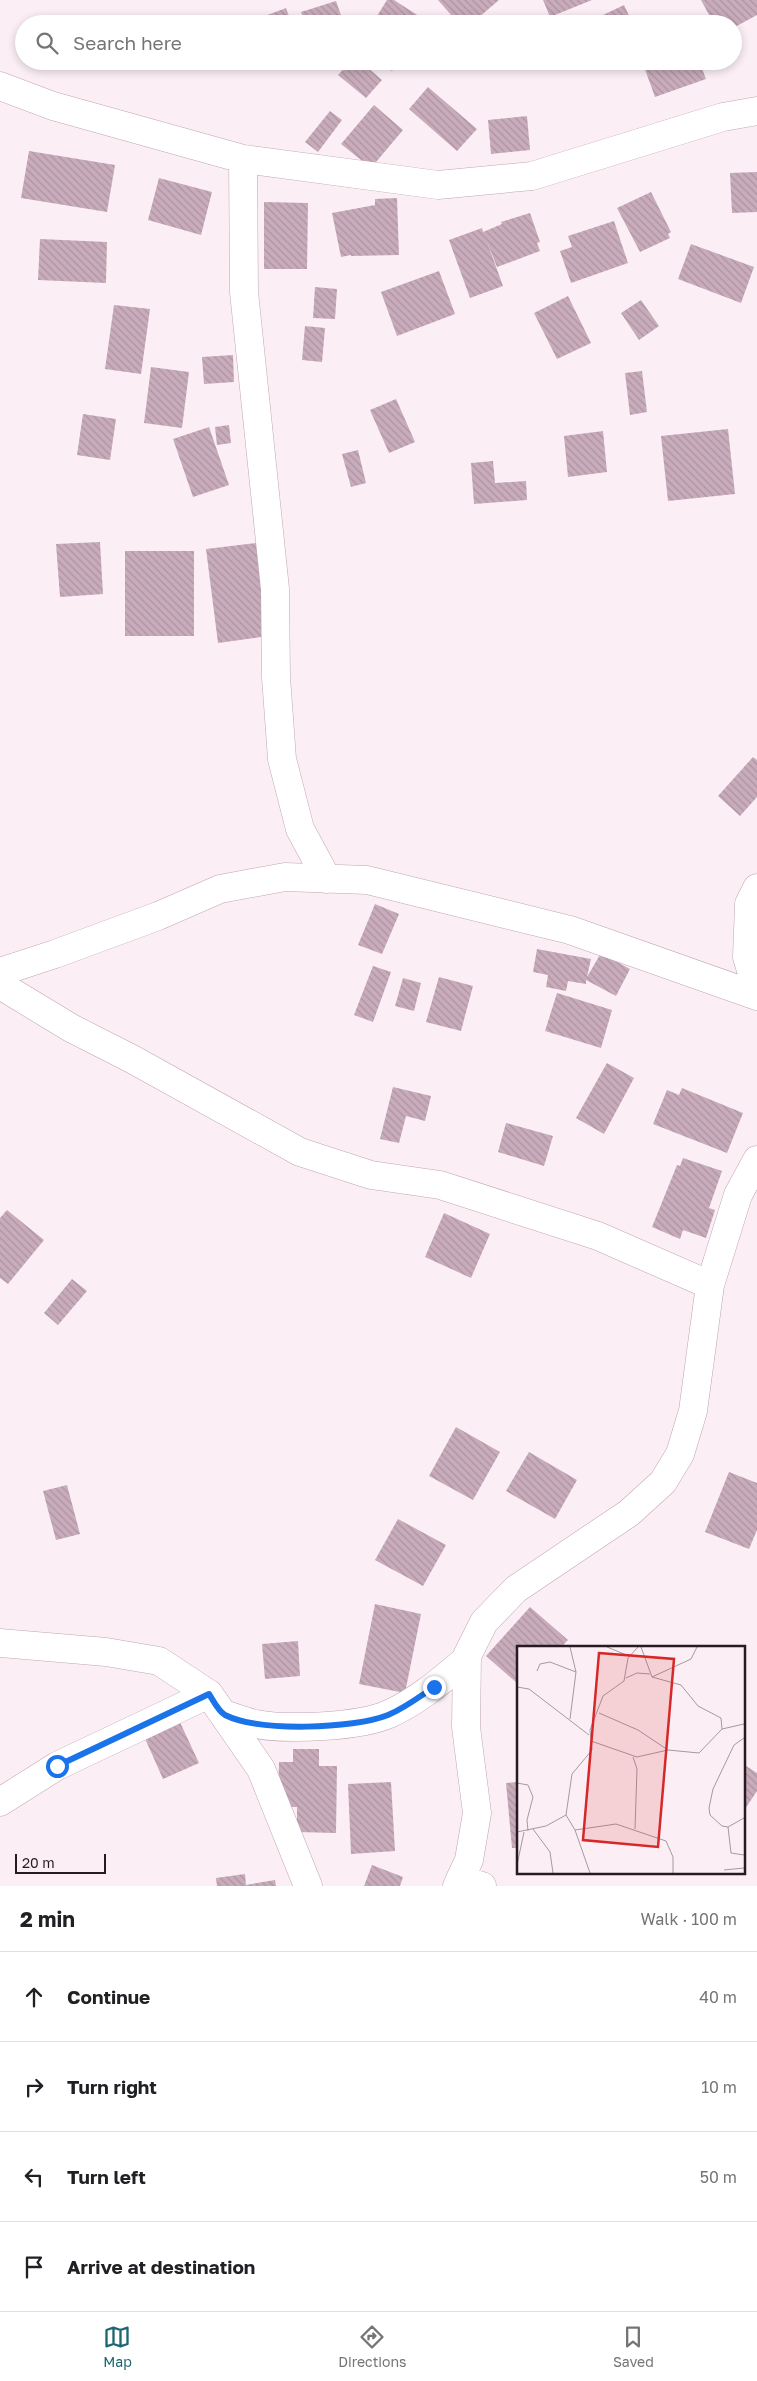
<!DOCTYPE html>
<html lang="en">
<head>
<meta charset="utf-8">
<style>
	:root { --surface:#fff; --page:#f6f6f6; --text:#202124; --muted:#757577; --line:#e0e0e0; --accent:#1d6673 }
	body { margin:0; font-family:"Golos Text",sans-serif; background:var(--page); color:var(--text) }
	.scale { position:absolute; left:15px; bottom:12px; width:91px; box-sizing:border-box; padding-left:5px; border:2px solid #251b20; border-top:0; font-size:14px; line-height:18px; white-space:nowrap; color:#251b20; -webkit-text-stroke:4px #fbeff5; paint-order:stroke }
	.stop { position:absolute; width:15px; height:15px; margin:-11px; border:4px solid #1a73e8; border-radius:50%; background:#fff }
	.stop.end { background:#1a73e8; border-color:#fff; box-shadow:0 1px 5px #0008 }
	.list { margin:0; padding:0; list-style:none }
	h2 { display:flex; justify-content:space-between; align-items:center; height:65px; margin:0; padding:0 20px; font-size:21px }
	h2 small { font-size:16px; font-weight:400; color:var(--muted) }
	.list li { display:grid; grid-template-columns:32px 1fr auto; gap:15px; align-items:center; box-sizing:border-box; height:90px; padding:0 20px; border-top:1px solid var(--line) }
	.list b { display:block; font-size:19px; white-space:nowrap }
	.list em { font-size:16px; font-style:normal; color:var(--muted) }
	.icon { flex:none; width:28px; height:28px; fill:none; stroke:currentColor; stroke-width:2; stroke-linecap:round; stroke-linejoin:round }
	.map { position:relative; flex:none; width:757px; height:1886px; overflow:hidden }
	.search { position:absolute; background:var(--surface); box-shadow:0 2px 8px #0003; left:15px; right:15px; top:15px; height:55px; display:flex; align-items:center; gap:12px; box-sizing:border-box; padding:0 18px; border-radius:28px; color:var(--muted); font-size:19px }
	.sheet { height:425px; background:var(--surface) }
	nav { display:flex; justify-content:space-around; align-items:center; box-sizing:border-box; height:70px; border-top:1px solid var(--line); background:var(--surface); font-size:14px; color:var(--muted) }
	nav a { display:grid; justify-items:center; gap:2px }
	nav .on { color:var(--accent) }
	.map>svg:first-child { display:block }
	.building { fill:url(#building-back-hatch) }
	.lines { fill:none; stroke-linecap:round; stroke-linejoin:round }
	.minor-casing { stroke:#c1a5b3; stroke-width:29 }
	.minor { stroke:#fff; stroke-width:28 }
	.route { stroke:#1a73e8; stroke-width:6 }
	.inset-road { fill:none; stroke:#a59aa0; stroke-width:1 }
	.view { fill:#d62828; fill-opacity:0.15; stroke:#d62828; stroke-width:2.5 }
	.inset-edge { fill:none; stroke:#251b20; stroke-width:2.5 }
</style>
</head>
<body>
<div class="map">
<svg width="757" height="1886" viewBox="0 0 757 1886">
	<defs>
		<pattern id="building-back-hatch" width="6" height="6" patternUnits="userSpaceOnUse" patternTransform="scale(1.25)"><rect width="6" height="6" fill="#c9acbb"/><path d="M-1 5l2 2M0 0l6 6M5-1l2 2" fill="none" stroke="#ac93a0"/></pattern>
	</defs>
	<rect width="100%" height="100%" fill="#fbeff5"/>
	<path class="building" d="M387,0H394L425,20L423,24H372Z
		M438,0H499L471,24H459Z
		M543,0H592L550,17Z
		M701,0H757V15L733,28V24H714Z
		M336,1L344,24H305L301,12Z
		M624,5L633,24H584Z
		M286,8L292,24H268L265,16Z
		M351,61H360L382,80L366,98L338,75Z
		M377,61H398L392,71Z
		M591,61H609L594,68Z
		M642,61H699L706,79L655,97Z
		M428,87L477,129L457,151L409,109Z
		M374,105L403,130L371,168L341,144Z
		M330,111L342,120L318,152L305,142Z
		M527,116L530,150L491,154L488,120Z
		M29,151L115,165L107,212L21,198Z
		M757,172V212L732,213L730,173Z
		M159,178L212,192L201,235L148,220Z
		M651,192L671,232L668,234L670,238L640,252L617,208Z
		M397,198L399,255L351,256V255L341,257L332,213L375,205V209V199Z
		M264,202L308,203L307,269H264Z
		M530,213L540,242L537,243L540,251L497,267L486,239L503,286L470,298L449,240L482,228L483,232L502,224L501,222Z
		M614,221L628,263L571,283L560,251L572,247L568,236Z
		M40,239L107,242L106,283L38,280Z
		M691,244L754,267L741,303L678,279Z
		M439,271L455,314L397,336L381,292Z
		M315,287L337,289L335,319L313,318Z
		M568,296L591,343L557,359L534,313Z
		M641,300L659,326L639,340L621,313Z
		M114,305L150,309L141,374L105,369Z
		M305,326L325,328L322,362L302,360Z
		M233,355L234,382L204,384L202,357Z
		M151,367L189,372L182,428L144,423Z
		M642,371L647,412L630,415L625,373Z
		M396,399L415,442L389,453L370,410Z
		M83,414L116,419L110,460L77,455Z
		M229,425L231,443L217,445L215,427Z
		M209,427L229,485L193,497L173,439Z
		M728,429L735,494L668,501L661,436Z
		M603,431L607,472L568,477L564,436Z
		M358,450L366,483L351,487L342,454Z
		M493,461L495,483L526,481L527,500L474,504L471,463Z
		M100,542L103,594L60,597L56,544Z
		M256,543L268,636L218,643L206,549Z
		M125,551H194V636H125Z
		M753,757L757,760V797L740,816L718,796Z
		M375,904L399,914L382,954L358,945Z
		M537,949L591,959L587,977L601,953L630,969L616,996L586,980V984L568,981L566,991L546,987L548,975L533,972Z
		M373,966L391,972L373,1022L354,1015Z
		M439,977L473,986L461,1031L426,1022Z
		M403,978L421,983L414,1011L395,1006Z
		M557,993L612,1010L601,1048L545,1031Z
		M607,1063L634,1078L604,1134L576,1118Z
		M393,1087L431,1096L425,1121L406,1116L399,1143L380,1139Z
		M682,1088L743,1113L727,1153L653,1124L667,1090L679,1095Z
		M506,1123L553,1136L544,1166L498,1152Z
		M683,1158L722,1171L709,1208L715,1210L706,1238L683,1230L680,1239L652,1227L677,1165L680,1166Z
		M7,1210L44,1240L8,1284L0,1278V1218Z
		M444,1213L490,1234L471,1278L425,1257Z
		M72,1279L87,1291L58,1325L44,1313Z
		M456,1427L500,1452L473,1500L429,1476Z
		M529,1452L577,1480L555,1519L506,1491Z
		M729,1472L757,1483V1530L749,1549L705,1532Z
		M67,1485L80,1534L56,1540L43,1491Z
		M398,1519L446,1545L423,1586L375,1560Z
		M375,1604L421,1614L405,1693L359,1684Z
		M530,1607L568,1640L561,1647H518V1684L486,1656Z
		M298,1641L300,1676L265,1679L262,1644Z
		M178,1718L199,1763L163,1779L143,1734Z
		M293,1749H319V1766H337L336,1833L297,1832V1807H278L279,1762H293Z
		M743,1764L757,1773V1791L743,1812Z
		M391,1782L395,1851L351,1854L348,1784Z
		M518,1782V1848H512L506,1783Z
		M372,1865L403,1877L400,1886H364Z
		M245,1874L246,1885L275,1880L276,1886H217L216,1878Z"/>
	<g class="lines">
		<defs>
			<path id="minor" d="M0,86L53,106L243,159L438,185L532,176L723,117L757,111
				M243,159L244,292L275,589L276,677L282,759L300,829L327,879
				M757,888L749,904L747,957L757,990
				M0,972L55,954L158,916L220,889L285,877L367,880L570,930L757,996
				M0,985L71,1028L132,1059L300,1152L371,1175L440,1185L598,1236L710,1285
				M0,1643L106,1652L159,1661L209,1694L261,1769L308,1886
				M223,1714C234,1717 245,1722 256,1724C287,1730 360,1727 389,1714C418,1701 442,1680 467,1659
				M0,1802L57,1766L209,1694
				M460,1879L482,1886
				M457,1886L469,1860L477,1813L466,1727L467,1656L484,1622L516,1589L629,1513L663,1482L680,1454L693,1411L710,1285L738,1195L757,1160"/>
		</defs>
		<use href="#minor" class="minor-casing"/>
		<use href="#minor" class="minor"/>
	</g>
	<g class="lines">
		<path class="route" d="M57,1766L209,1694C213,1700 218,1711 225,1715C259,1732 353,1729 388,1715C405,1708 419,1697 434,1687"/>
	</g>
	<g transform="translate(517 1646)">
		<rect width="228" height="228" fill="#fbeff5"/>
		<path class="inset-road" d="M90,1L112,10M121,1L111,12L107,35L86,50L73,84L75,104L55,128L49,169L58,184L99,178L149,195L156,211V227M124,1L135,31L164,39L181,60L204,72L205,83M20,25L23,18L33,16L59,26M135,31L174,13L180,1M109,32L120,27L133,28M0,41L12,43L72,89M82,67L121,84L151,104M53,73L59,26L53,1M227,92L217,99L196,143L192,162L193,169L205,180L211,181L227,172M74,95L120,111L151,104L182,107L205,83L227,78M116,111L120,123L118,183M0,137L11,139L16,151L10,174L11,185M211,181L214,207L227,209M16,183L33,206L36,227M58,184L73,227M0,186L29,180L49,169M0,219L7,186M207,224L227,222"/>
		<path class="view" d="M82,7L157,13L141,201L66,194Z"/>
		<rect width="228" height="228" class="inset-edge"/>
	</g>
</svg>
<div class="scale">20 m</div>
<div class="stop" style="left:57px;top:1766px"></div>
<div class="stop end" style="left:434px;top:1687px"></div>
<div class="search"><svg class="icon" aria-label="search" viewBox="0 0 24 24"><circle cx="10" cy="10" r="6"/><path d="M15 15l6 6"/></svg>Search here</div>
</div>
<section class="sheet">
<h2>2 min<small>Walk · 100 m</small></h2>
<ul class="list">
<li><svg class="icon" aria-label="ahead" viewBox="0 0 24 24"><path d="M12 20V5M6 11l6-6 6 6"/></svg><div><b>Continue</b></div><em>40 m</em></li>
<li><svg class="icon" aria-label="right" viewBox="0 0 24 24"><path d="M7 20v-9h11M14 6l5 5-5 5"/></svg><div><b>Turn right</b></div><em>10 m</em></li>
<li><svg class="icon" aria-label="left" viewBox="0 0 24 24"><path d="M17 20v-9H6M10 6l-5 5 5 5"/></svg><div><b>Turn left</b></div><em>50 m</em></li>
<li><svg class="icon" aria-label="arrive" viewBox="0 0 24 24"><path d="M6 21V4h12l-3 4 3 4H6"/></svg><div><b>Arrive at destination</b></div></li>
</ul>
</section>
<nav>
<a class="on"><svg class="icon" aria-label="map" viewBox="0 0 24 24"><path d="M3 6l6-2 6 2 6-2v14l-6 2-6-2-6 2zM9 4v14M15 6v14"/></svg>Map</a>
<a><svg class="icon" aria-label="directions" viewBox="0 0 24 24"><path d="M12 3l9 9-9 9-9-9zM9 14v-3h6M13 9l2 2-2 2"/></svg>Directions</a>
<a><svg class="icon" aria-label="saved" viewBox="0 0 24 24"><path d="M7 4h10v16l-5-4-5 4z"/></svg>Saved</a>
</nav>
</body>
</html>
